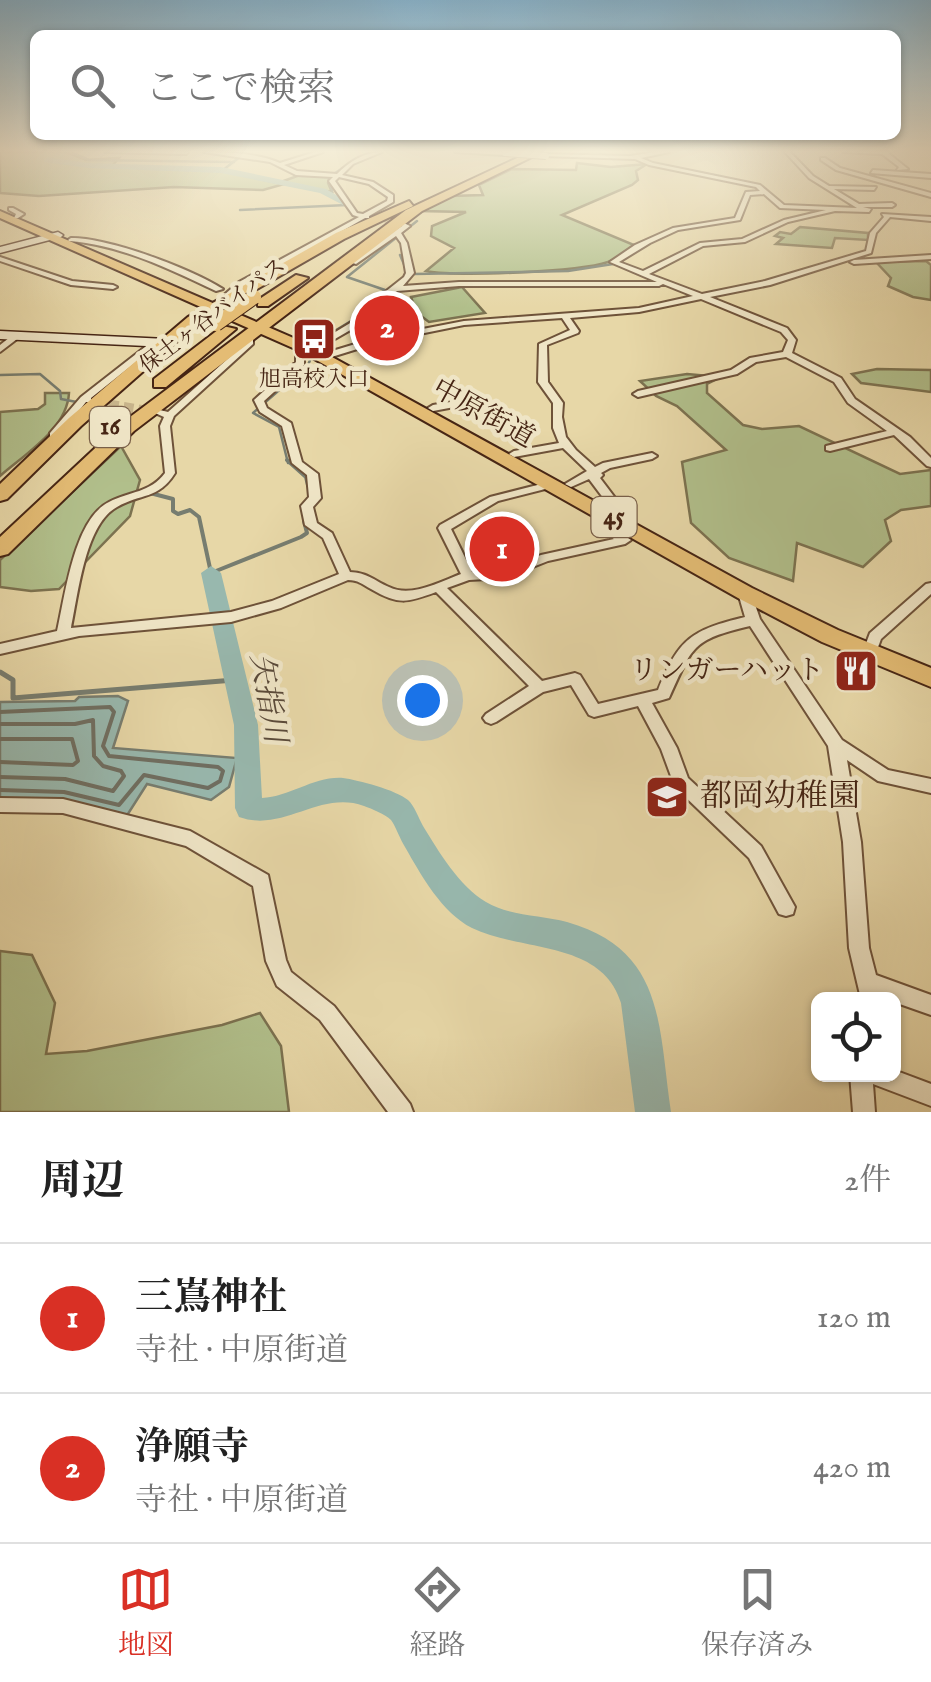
<!DOCTYPE html>
<html lang="ja">
<head>
<meta charset="utf-8">
<style>
	:root { --surface:#fff; --page:#f2f2f2; --text:#222; --muted:#767676; --line:#e0e0e0; --accent:#d93025 }
	body { margin:0; font-family:"IM FELL English","Noto Serif JP",serif; background:var(--page); color:var(--text) }
	.controls { position:absolute; right:30px; bottom:30px; display:grid; overflow:hidden; border-radius:15px; box-shadow:0 2px 8px #0004 }
	.controls button { width:90px; height:90px; display:grid; place-items:center; padding:0; border:0; border-bottom:2px solid var(--line); background:var(--surface); color:var(--text); font:50px sans-serif }
	.you { position:absolute; left:422px; top:700px; width:35px; height:35px; margin:-25px; border:8px solid #fff; border-radius:50%; background:#1a73e8; box-shadow:0 0 0 15px #1a73e833 }
	.badge { display:grid; place-items:center; width:65px; height:65px; border-radius:50%; background:var(--accent); color:#fff; font-size:32px; font-weight:700 }
	.pin { position:absolute; translate:-50% -50%; border:5px solid #fff; box-shadow:0 2px 10px #0006 }
	.list { margin:0; padding:0; list-style:none }
	h2 { display:flex; justify-content:space-between; align-items:center; height:130px; margin:0; padding:0 40px; font-size:42px }
	h2 small { font-size:32px; font-weight:400; color:var(--muted) }
	.list li { display:grid; grid-template-columns:65px 1fr auto; gap:30px; align-items:center; box-sizing:border-box; height:150px; padding:0 40px; border-top:2px solid var(--line) }
	.list b { display:block; font-size:38px; white-space:nowrap }
	.list p { margin:0; font-size:32px; white-space:nowrap; color:var(--muted) }
	.list em { font-size:32px; font-style:normal; color:var(--muted) }
	.icon { flex:none; width:55px; height:55px; fill:none; stroke:currentColor; stroke-width:2; stroke-linecap:round; stroke-linejoin:round }
	.map { position:relative; flex:none; width:931px; height:1112px; overflow:hidden }
	.search { position:absolute; background:var(--surface); box-shadow:0 2px 8px #0004; left:30px; right:30px; top:30px; height:110px; display:flex; align-items:center; gap:25px; box-sizing:border-box; padding:0 35px; border-radius:15px; color:var(--muted); font-size:38px }
	.sheet { height:430px; background:var(--surface) }
	nav { display:flex; justify-content:space-around; align-items:center; box-sizing:border-box; height:140px; border-top:2px solid var(--line); background:var(--surface); font-size:28px; color:var(--muted) }
	nav a { display:grid; justify-items:center; gap:5px }
	nav .on { color:var(--accent) }
	.map>svg:first-child { display:block }
	.green { fill:#b1bf8b; stroke:#7c7250; stroke-width:2.5 }
	.water { fill:#98b8ae; stroke:#777d70; stroke-width:2.5 }
	.lines { fill:none; stroke-linecap:round; stroke-linejoin:round }
	.shore { stroke:#6f6e61; stroke-width:4 }
	.stream-far2 { stroke:#777d70; stroke-width:2.5 }
	.stream-far1 { stroke:#777d70; stroke-width:4 }
	.stream { stroke:#777d70; stroke-width:5 }
	.river { fill:#98b8ae; fill-rule:evenodd }
	.street-tunnel-far1 { stroke:#c7b38a; stroke-width:6; stroke-dasharray:6 2.5; stroke-linecap:butt }
	.street-tunnel { stroke:#c7b38a; stroke-width:10; stroke-dasharray:10 5; stroke-linecap:butt }
	.street-casing { stroke:#6e5239; stroke-width:4 }
	.secondary-casing { stroke:#462514; stroke-width:3 }
	.primary-casing { stroke:#462514; stroke-width:4 }
	.highway-casing { stroke:#462514; stroke-width:4 }
	.street { fill:#efe5c6; fill-rule:evenodd }
	.secondary { fill:#efe5c6; fill-rule:evenodd }
	.primary { fill:#e4bc74; fill-rule:evenodd }
	.highway { fill:#e4bc74; fill-rule:evenodd }
	.street-bridge-casing { stroke:#6e5239; stroke-width:8; stroke-linecap:butt }
	.highway-bridge-casing { stroke:#462514; stroke-width:16; stroke-linecap:butt }
	.street-bridge { stroke:#efe5c6; stroke-width:6 }
	.highway-bridge { stroke:#e4bc74; stroke-width:14 }
	.labels { text-anchor:middle; dominant-baseline:central; stroke-width:9; stroke-linejoin:round; paint-order:stroke }
	.far-street-label { font-size:22px; fill:#462514; stroke:#efe5c6 }
	.far-poi-label { font-size:22px; fill:#462514; stroke:#efe5c6 }
	.shield { fill:#efe5c6; stroke:#795f49; stroke-width:2.5 }
	.shield-label { font-size:25px; font-weight:bold; fill:#462514 }
	.street-label { font-size:28px; fill:#462514; stroke:#efe5c6 }
	.poi-label { font-size:28px; fill:#462514; stroke:#efe5c6; text-anchor:end }
	.water-label { font-size:30px; font-style:italic; fill:#5a4a3a; stroke:#efe5c6 }
	.near-poi-label { font-size:32px; fill:#462514; stroke:#efe5c6; text-anchor:start }
</style>
</head>
<body>
<div class="map">
<svg width="931" height="1112" viewBox="0 0 931 1112">
	<rect width="100%" height="100%" fill="#e7d7a7"/>
	<filter id="stains"><feTurbulence type="fractalNoise" baseFrequency=".002" numOctaves="4"/><feColorMatrix values="0 0 0 0 .2 0 0 0 0 .09 0 0 0 0 .02 0 0 0 .5 -.17"/></filter>
	<radialGradient id="worn" r=".72"><stop offset=".6" stop-color="#630" stop-opacity="0"/><stop offset="1" stop-color="#630" stop-opacity=".3"/></radialGradient>
	<path class="green" d="M0,152H66L86,160L119,158L112,166L222,171L278,183L300,175L330,176L328,183L332,192L284,184L263,190L174,187L39,196L0,193Z
		M577,163L611,167L647,164L636,171L638,180L632,185L562,215L634,245C627,250 618,259 608,262C579,272 457,277 426,271L454,248L431,236L432,226L466,212L423,211L449,196L483,195L479,185L512,169L576,170Z
		M800,227L868,233V240L835,238L832,248L776,244L783,238L775,236L780,232L791,234Z
		M926,261L931,265V300L913,297L888,286L891,278L876,262Z
		M462,287L485,313L429,322L421,316H390L392,309L413,303L411,297Z
		M877,369L931,370V392L861,383L852,374Z
		M687,374L721,377L707,384V393L743,425L762,429L799,426L900,474L931,470V506L901,510L885,520L891,541L863,567L797,543L793,581L729,558L691,523L682,462L726,450L677,406L656,396L640,381Z
		M45,393H69C67,429 25,454 0,476V412L38,409L45,404Z
		M121,446L140,480L130,516L59,589L31,591L0,587V560Z
		M0,951L32,955L55,1003L46,1054L87,1051L222,1025L260,1013L281,1046L289,1112H0Z"/>
	<path class="water" d="M118,696L128,701L113,748L237,758L229,787L211,800L147,784L126,817L0,800V702L75,701L79,697Z"/>
	<g class="lines">
		<path class="shore" d="M0,712L110,707L114,712L103,746L109,756L218,767L223,771L220,781L208,788L144,775L119,805L64,792L0,790
			M0,724H75L93,720L94,756L103,766L121,771L124,776L113,791L65,779L0,777
			M0,739H72L78,761L73,765L0,762"/>
		<path class="stream-far2" d="M70,152L89,160L234,162
			M223,170L246,152
			M332,192L329,177L358,158
			M240,210L347,205
			M400,255L406,269
			M414,274L568,271L613,264
			M401,287L412,274
			M0,375L40,374L60,391L61,399L87,404
			M288,463L279,427L253,413L308,365L318,341L356,318L385,290L347,277L417,221"/>
		<path class="stream-far1" d="M287,460L306,477L308,485
			M150,493L173,499V511L178,514L190,510L199,517L211,573L301,537L307,533L304,521"/>
		<path class="stream" d="M0,672L13,680V698L234,680"/>
		<path class="river" d="M47,157L88,163L221,167L326,189L350,203L345,206L320,193L221,173L88,168L44,162Z
			M211,566L221,573L258,725L262,798C290,797 314,776 343,778C358,780 396,790 408,800C414,805 419,819 423,826C439,852 459,886 486,902C509,916 541,915 567,922C666,950 658,1027 671,1112H635L621,1003C602,940 521,952 472,928C442,913 421,875 405,847C400,839 396,827 391,820C385,814 372,809 364,806C319,790 284,833 239,817L235,808L234,725L201,573Z"/>
		<path class="street-tunnel-far1" d="M368,218L400,223"/>
		<path class="street-tunnel" d="M94,402L153,412"/>
		<defs>
			<path id="street" d="M105,152H188L186,154Z
				M204,152C227,152 258,153 280,163L315,152H323L284,165L297,171L337,174C349,162 364,152 382,152L353,164L342,175L373,182L393,195V202L369,216V218H365L245,286L223,305H217V301L239,282L359,217L353,215L329,181L333,177L296,175L270,162ZM339,177L369,184L388,197L387,201L363,214L357,213L335,181Z
				M455,152H507L508,153L505,155Z
				M655,152H669L641,158L653,163L760,185L784,205L857,208L809,178L785,152H790L813,176L829,186L876,187L874,190L834,189L859,204L892,203L895,205L892,207H863L871,209L869,212L835,211L788,222L745,242L703,246L649,274L702,294L765,281L866,251L870,233L884,217L882,214L931,217V221L890,217L876,233L871,253L770,285L710,297L787,328L796,340L792,353L841,378L855,399L910,437L931,458V467L927,466L894,435L830,451L826,450V446L887,431L848,403L834,382L786,357L756,362L737,374L638,397L633,394L638,391L731,370L750,358L783,352L788,340L781,332L701,299L639,312L570,318L579,331L578,333L547,345L548,382L563,403L562,417L566,437L576,450L595,467L603,463L652,453L657,456L652,459L610,468L601,473L603,475L600,478L625,511L619,521L610,526L631,540L625,544L548,561L505,578L469,580L447,588L542,681L575,673L580,675L598,704L658,690C679,638 692,630 745,617L738,593L745,589L750,590L760,619L842,740L888,770L931,779V793L878,781L847,760L861,842L869,948L876,975L931,995V1015L894,1002V999L881,998V999H861L849,948L843,842L828,746L750,626C691,640 693,646 669,698L652,703L677,748L688,778L761,846L795,907L793,914L786,916L779,914L749,858L675,787L661,749L638,706L594,717L589,715L571,685L543,692L496,722L491,724L486,722L483,718L486,714L529,686L436,592C407,603 398,605 371,589C362,584 358,580 348,580L281,608L231,622L79,636L0,654V644L57,631C65,596 74,519 109,502C130,491 150,493 165,473L160,426L164,417L155,413L160,410L168,412L250,339L253,340V344L174,416L170,426L175,473C158,500 141,493 117,507C85,524 78,595 71,628L231,612L272,601L339,574L323,538L305,525L301,506L309,497L307,475L292,463L282,426L260,412L254,400L296,362V356L307,346L311,349L304,356V365L264,401L267,408L291,423L302,462L318,474L321,498L313,507L317,523L332,533L350,572C366,572 375,581 389,587C411,598 439,582 461,574L438,528L440,525L490,497L553,481L557,482L559,484L557,486L498,501L451,529L472,572L503,570L541,555L614,539L595,526L610,516L613,511L589,479L571,487L565,484L587,471L563,448L514,457L509,454L514,451L559,443L553,428V403L538,382L539,344L570,330L562,318L464,325L380,342L325,359H319V355L362,342L366,321L321,347L314,345L365,314L366,307L404,277L406,273L401,243L396,236L356,264L349,262L402,226L397,223L400,221L410,226L401,233L407,243L414,273L403,286L459,282H657L610,262L635,245L673,228L735,218L746,192L760,191L756,187L649,165L635,159L543,156L546,154L630,156ZM764,194L780,208L826,210L784,220L742,239L700,243L643,271L619,262L650,243L678,230L740,220L750,195ZM663,284L693,296L639,308L464,321L371,339L374,324L373,310L397,291L459,286H659Z
				M843,152H889L888,153L908,169L897,170L899,167L882,154Z
				M821,158H825L840,168L931,193V197L836,170L821,160Z
				M873,170L931,174V178L871,173Z
				M9,208H13L24,214L18,218H14L16,214L9,210Z
				M71,238C110,238 189,268 223,289L216,291C169,269 121,245 69,241L68,240Z
				M931,255V259L854,264L850,262L854,260Z
				M0,257L72,281L113,285L117,287L113,289L71,285L0,261Z
				M14,334L21,336L0,352V345Z
				M154,340L161,342L91,398V402H86L58,437H50V433L81,397Z
				M473,398L478,401L476,403L433,411L428,408L433,405Z
				M931,583V594L881,639L874,658H864L862,654L870,633L926,584Z
				M0,798L63,799L190,831L268,875L286,960L291,972L334,1006L410,1104L413,1112H388L320,1020L277,986L266,961L253,886L186,846L63,813L0,812Z
				M894,1070L931,1084V1106L873,1084L875,1112H853L850,1074H894Z"/>
			<path id="secondary" d="M58,232L63,235L61,237L0,253V247Z
				M0,331L167,339L173,343L167,347L0,339Z"/>
			<path id="primary" d="M0,211L312,346L752,588L838,630L931,668V687L822,642L738,598L302,352L0,218Z"/>
			<path id="highway" d="M530,152H542L422,211L134,431L8,554L0,556V537L122,423L406,210Z
				M409,201L413,206L344,239L198,323L81,426L7,499L0,501V484L69,418L188,317L336,233Z
				M296,275L308,278L268,306H258V300Z
				M223,326L236,329L166,387H154V379Z"/>
		</defs>
		<use href="#street" class="street-casing"/>
		<use href="#secondary" class="secondary-casing"/>
		<use href="#primary" class="primary-casing"/>
		<use href="#highway" class="highway-casing"/>
		<use href="#street" class="street"/>
		<use href="#secondary" class="secondary"/>
		<use href="#primary" class="primary"/>
		<use href="#highway" class="highway"/>
		<defs>
			<path id="street-bridge" d="M505,153L546,156"/>
			<path id="highway-bridge" d="M216,324L254,297"/>
		</defs>
		<use href="#street-bridge" class="street-bridge-casing"/>
		<use href="#highway-bridge" class="highway-bridge-casing"/>
		<use href="#street-bridge" class="street-bridge"/>
		<use href="#highway-bridge" class="highway-bridge"/>
	</g>
	<linearGradient id="sky" x2="0" y2="1"><stop stop-color="#88b6d1"/><stop offset="0.49" stop-color="#f4edd7"/><stop offset="1" stop-color="#f4edd7" stop-opacity="0"/></linearGradient>
	<rect width="931" height="308" fill="url(#sky)"/>
	<defs>
		<symbol id="bus-square" viewBox="-11 -11 22 22"><rect x="-9" y="-9" width="18" height="18" rx="4" fill="#8f2418" stroke="#efe5c6"/><path d="M-5-6H5V4H4V6H2V4H-2V6H-4V4H-5ZM-3.5-4V0h7V-4ZM-3.5 1.2v1.5H-2V1.2ZM2 1.2v1.5H3.5V1.2Z" fill="#fff"/></symbol>
		<symbol id="restaurant-square" viewBox="-11 -11 22 22"><rect x="-9" y="-9" width="18" height="18" rx="4" fill="#8f2418" stroke="#efe5c6"/><path d="M-5-6h1v4h1v-4h1v4h1v-4h1v5L-1.5 .5V6h-2V.5L-5-1ZM5-6V6H3V1.5H1.5Q1.5-4 5-6Z" fill="#fff"/></symbol>
		<symbol id="school-square" viewBox="-11 -11 22 22"><rect x="-9" y="-9" width="18" height="18" rx="4" fill="#8f2418" stroke="#efe5c6"/><path d="M0-5L7-2L0 1L-7-2ZM-4 1L0 2.5L4 1V4Q0 6-4 4Z" fill="#fff"/></symbol>
	</defs>
	<g fill-rule="evenodd">
		<use href="#bus-square" x="289" y="314" width="50" height="50"/>
		<use href="#restaurant-square" x="831" y="646" width="50" height="50"/>
		<use href="#school-square" x="642" y="772" width="50" height="50"/>
	</g>
	<g class="labels">
		<g class="far-street-label">
			<text transform="translate(213 316) rotate(-37)">保土ヶ谷バイパス</text>
		</g>
		<g class="far-poi-label">
			<text x="314" y="380">旭高校入口</text>
		</g>
		<g class="shield">
			<rect x="90" y="407" width="40" height="40" rx="8"/>
			<rect x="591.5" y="497" width="45" height="40" rx="8"/>
		</g>
		<g class="shield-label">
			<text x="110" y="427">16</text>
			<text x="614" y="517">45</text>
		</g>
		<g class="street-label">
			<text transform="translate(483 414) rotate(29)">中原街道</text>
		</g>
		<g class="poi-label">
			<text x="824" y="671">リンガーハット</text>
		</g>
		<g class="water-label">
			<text transform="translate(267 698) rotate(80)">矢指川</text>
		</g>
		<g class="near-poi-label">
			<text x="700" y="797">都岡幼稚園</text>
		</g>
	</g>
	<rect width="100%" height="100%" filter="url(#stains)"/>
	<rect width="100%" height="100%" fill="url(#worn)"/>
</svg>
<div class="controls">
<button><svg class="icon" aria-label="locate" viewBox="0 0 24 24"><circle cx="12" cy="12" r="6"/><path d="M12 2v4M12 18v4M2 12h4M18 12h4"/></svg></button>
</div>
<div class="you"></div>
<div class="pin badge" style="left:502px;top:549px">1</div>
<div class="pin badge" style="left:387px;top:328px">2</div>
<div class="search"><svg class="icon" aria-label="search" viewBox="0 0 24 24"><circle cx="10" cy="10" r="6"/><path d="M15 15l6 6"/></svg>ここで検索</div>
</div>
<section class="sheet">
<h2>周辺<small>2件</small></h2>
<ul class="list">
<li><span class="badge">1</span><div><b>三嶌神社</b><p>寺社 · 中原街道</p></div><em>120 m</em></li>
<li><span class="badge">2</span><div><b>浄願寺</b><p>寺社 · 中原街道</p></div><em>420 m</em></li>
</ul>
</section>
<nav>
<a class="on"><svg class="icon" aria-label="map" viewBox="0 0 24 24"><path d="M3 6l6-2 6 2 6-2v14l-6 2-6-2-6 2zM9 4v14M15 6v14"/></svg>地図</a>
<a><svg class="icon" aria-label="directions" viewBox="0 0 24 24"><path d="M12 3l9 9-9 9-9-9zM9 14v-3h6M13 9l2 2-2 2"/></svg>経路</a>
<a><svg class="icon" aria-label="saved" viewBox="0 0 24 24"><path d="M7 4h10v16l-5-4-5 4z"/></svg>保存済み</a>
</nav>
</body>
</html>
